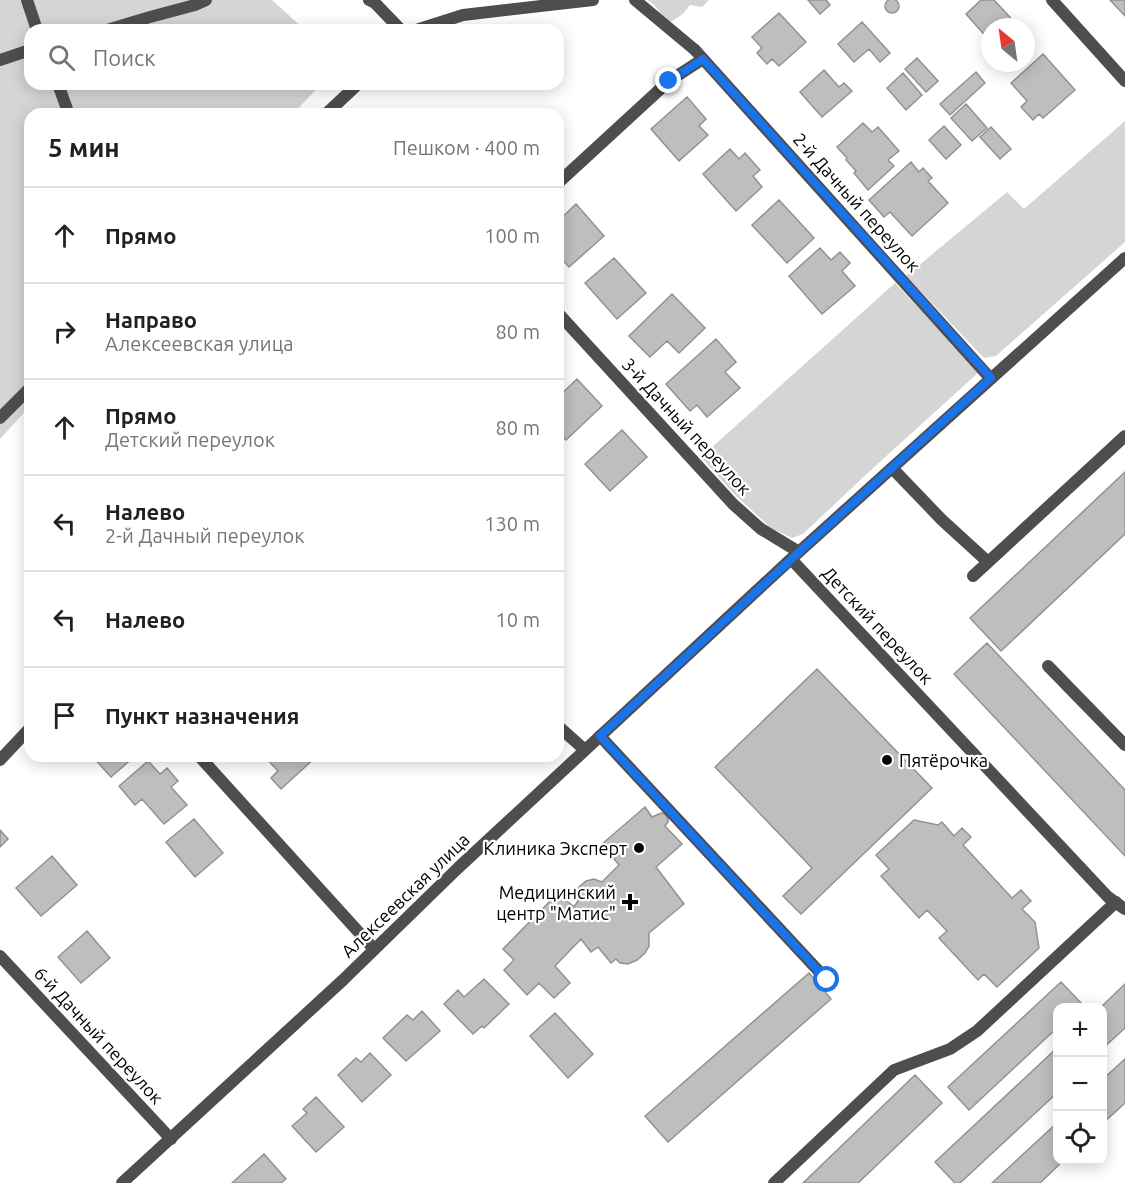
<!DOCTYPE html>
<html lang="ru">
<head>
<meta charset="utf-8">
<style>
	:root { --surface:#fff; --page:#f6f6f6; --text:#202124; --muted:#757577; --line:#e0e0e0 }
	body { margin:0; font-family:Ubuntu,sans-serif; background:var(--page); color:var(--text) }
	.controls { position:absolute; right:18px; bottom:18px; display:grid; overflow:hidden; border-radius:12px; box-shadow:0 3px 15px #0003 }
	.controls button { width:54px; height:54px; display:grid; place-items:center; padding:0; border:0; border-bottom:2px solid var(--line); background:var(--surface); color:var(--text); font:30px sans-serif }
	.compass { position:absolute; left:981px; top:18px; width:54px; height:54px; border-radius:50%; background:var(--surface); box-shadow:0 3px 15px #0003; rotate:331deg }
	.stop { position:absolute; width:18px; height:18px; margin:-14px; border:4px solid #1a73e8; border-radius:50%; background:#fff }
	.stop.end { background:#1a73e8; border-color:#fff; box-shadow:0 2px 6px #0008 }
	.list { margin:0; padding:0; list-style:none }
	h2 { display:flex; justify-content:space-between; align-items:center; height:78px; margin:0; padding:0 24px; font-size:26px }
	h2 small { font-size:20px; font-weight:400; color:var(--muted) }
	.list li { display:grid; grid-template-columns:39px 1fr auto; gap:18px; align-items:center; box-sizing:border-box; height:96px; padding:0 24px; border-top:2px solid var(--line) }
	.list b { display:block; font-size:22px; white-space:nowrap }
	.list p { margin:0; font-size:20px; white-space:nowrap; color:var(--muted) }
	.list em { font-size:20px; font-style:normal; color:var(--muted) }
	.icon { flex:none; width:33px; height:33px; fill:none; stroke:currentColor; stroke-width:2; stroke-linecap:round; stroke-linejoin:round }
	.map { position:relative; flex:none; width:1125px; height:1183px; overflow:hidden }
	.search { position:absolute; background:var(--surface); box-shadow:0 3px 15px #0003; left:24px; top:24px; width:540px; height:66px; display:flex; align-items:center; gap:15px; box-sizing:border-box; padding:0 21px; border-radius:18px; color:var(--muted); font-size:22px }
	.panel { position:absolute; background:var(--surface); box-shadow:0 3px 15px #0003; left:24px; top:108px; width:540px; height:654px; border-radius:18px }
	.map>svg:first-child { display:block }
	.green { fill:#d5d5d5 }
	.building { fill:#bebebe; stroke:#929292; stroke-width:1.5 }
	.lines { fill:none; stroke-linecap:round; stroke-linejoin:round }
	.service { stroke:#4e4e4e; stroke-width:12 }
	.minor { stroke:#4e4e4e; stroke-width:12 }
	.route { stroke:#1a73e8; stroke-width:8 }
	.poi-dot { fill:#000; stroke:#fff; stroke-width:2 }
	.labels { text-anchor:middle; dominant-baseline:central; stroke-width:4.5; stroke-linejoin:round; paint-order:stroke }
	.street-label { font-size:18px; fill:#000; stroke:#fff }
	.poi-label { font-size:18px; fill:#000; stroke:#fff; text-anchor:end }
</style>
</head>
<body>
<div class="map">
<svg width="1125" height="1183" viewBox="0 0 1125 1183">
	<rect width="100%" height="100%" fill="#fff"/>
	<path class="green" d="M0,0H272L305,30H30V84H321L293,114H30V406L0,439Z
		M647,0H709L702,7L690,5L683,14L669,23L653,4Z
		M1125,121V242L996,356L984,358L906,276L1007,192L1024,209Z
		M895,283L979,372L871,470L803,534L792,538L771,528L733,493L701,457Z"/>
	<path class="building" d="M885 6a7 7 0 1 1 14 0a7 7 0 1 1-14 0Z
		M808,0H826L830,5L820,14Z
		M981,0H994L1019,27H990V41L966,14Z
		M1110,0H1125V16Z
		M779,13L806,42L779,66L772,59L767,64L757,53L762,48L752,37Z
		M862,22L890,53L880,62L869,49L854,62L838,44Z
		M1043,54L1075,90L1043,118L1039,114L1033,120L1021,107L1027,101L1011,83Z
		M917,58L938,81L926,92L905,69Z
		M824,70L839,87L844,83L852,91L822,117L800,92Z
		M976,72L985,83L950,115L940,104Z
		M903,73L922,95L906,110L887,88Z
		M687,97L706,119L699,126L708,135L679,161L651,129Z
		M966,104L987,128L972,141L951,118Z
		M863,123L872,132L878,127L899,151L888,160L894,166L868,190L854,173L856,171L846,160L847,158L837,147Z
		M944,126L961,145L946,159L929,140Z
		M991,127L1011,149L1000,159L980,137Z
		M730,149L739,159L745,153L760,170L753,176L762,187L736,211L703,174Z
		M911,162L919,172L923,168L932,178L928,181L948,203L912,236L890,212L884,217L869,200Z
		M779,200L814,238L787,263L752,225Z
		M576,204L604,236L569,267L558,255V221Z
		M820,248L831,260L840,252L850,263L842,271L855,286L822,314L789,276Z
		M614,258L646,293L617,319L585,283Z
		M672,294L705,328L679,353L667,341L650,357L629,336Z
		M716,339L736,362L725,372L740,388L707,417L697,405L690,411L666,384Z
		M577,379L602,406L566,440L558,432V397Z
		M622,430L647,457L610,491L585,464Z
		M1125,472V534L1001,651L970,618Z
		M987,643L1125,790V856L954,674Z
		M817,669L932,788L801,914L783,896L812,868L715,767Z
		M92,756H135L111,777Z
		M264,756H317L281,789L271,778L278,771Z
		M148,761L160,774L167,768L178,781L171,787L187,805L164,824L142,799L135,805L119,786Z
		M645,807L652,817L661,813L665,814L668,818V822L665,826L682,844L656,867L684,904L649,933V946L645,953L637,960L628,964L620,963L616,959L611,963L598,947L591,952L581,939L555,966L570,983L554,998L539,983L527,995L504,970L514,960L503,949L558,893L574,907L578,901L576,894L579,887L586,881L594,879L602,882L619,865L602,844Z
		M194,819L223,853L195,877L166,842Z
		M914,820L938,825L942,822L954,836L962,828L971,837L963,845L1012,898L1021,890L1031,901L1022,909L1035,922L1039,948L997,987L984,974L978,980L939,938L947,931L927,910L919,918L881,876L889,869L876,855Z
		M0,830L8,839L0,847Z
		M52,856L77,885L41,916L16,888Z
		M87,931L110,958L81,983L58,957Z
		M809,973L831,999L668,1142L645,1116Z
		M484,979L509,1004L484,1028L482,1026L473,1034L444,1004L458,990L464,997Z
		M1061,982L1082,1004L1078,1008H1058V1027L969,1110L948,1087Z
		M1125,984V1028L1102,1049V1008H1100Z
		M422,1011L440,1031L406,1061L383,1038L407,1015L413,1020Z
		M555,1013L593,1054L568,1078L530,1036Z
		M1058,1047V1092L960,1183H955L935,1162Z
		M370,1053L391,1075L362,1102L338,1075L356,1058L361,1062Z
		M1125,1059V1103L1102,1124V1080Z
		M915,1075L942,1103L858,1183H803Z
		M316,1097L344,1127L316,1152L292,1126L307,1113L303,1109Z
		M1058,1122V1160H1064L1040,1183H992Z
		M264,1154L286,1179L281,1183H232Z"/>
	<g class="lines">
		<path class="service" d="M27,0L37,30
			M369,0L375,3L401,30
			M635,0L695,50
			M416,30L463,15L593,0
			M58,84L67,109L65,114
			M326,114L358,84
			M558,183L669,81L703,59
			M0,418L30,388
			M892,468L942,520L988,562
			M973,576L1125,436
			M1048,666L1125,745
			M600,736L827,980
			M0,760L30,728
			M774,1183L894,1070L950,1049L977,1031L1116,902"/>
		<path class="minor" d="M1052,0L1125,81
			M107,30L150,17L195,5L206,0
			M695,50L991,379
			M0,60L30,50
			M1125,258L791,559L1108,897L1125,909
			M558,313L733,504L761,529L799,552
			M558,726L585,750
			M199,756L374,949
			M0,956L171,1139
			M122,1183L343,980L458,868L791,559"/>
	</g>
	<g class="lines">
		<path class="route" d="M669,81L703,59L991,378L799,552L600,736L827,980"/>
	</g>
	<g class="poi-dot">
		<circle cx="887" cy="760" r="6"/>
		<circle cx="639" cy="848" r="6"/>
		<path d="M627 893h6v6h6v6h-6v6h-6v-6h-6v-6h6z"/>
	</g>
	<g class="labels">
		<g class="street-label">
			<text transform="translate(857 202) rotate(48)">2-й Дачный переулок</text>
			<text transform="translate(687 426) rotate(47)">3-й Дачный переулок</text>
			<text transform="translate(878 625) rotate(47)">Детский переулок</text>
			<text transform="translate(405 895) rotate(-44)">Алексеевская улица</text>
			<text transform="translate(99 1035) rotate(47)">6-й Дачный переулок</text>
		</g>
		<g class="poi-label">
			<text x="899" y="760" text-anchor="start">Пятёрочка</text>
			<text x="627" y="848">Клиника Эксперт</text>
			<text x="616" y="892">Медицинский<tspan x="616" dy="21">центр "Матис"</tspan></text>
		</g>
	</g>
</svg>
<div class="controls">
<button>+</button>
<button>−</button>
<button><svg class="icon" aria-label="locate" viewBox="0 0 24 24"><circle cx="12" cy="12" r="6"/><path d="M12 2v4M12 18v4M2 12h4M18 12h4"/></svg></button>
</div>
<svg class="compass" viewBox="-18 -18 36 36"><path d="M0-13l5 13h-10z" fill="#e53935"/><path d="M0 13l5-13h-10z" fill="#757577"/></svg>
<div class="stop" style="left:827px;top:980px"></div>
<div class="stop end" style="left:669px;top:81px"></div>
<div class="search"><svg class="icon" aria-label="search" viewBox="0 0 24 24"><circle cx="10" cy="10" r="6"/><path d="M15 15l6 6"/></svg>Поиск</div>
<section class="panel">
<h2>5 мин<small>Пешком · 400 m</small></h2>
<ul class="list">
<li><svg class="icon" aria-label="ahead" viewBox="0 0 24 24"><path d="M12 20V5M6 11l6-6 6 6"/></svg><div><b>Прямо</b></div><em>100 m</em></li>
<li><svg class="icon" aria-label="right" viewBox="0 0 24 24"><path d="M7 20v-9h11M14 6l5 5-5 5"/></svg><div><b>Направо</b><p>Алексеевская улица</p></div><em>80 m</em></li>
<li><svg class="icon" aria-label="ahead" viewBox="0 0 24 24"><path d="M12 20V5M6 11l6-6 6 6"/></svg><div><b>Прямо</b><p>Детский переулок</p></div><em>80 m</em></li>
<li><svg class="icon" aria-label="left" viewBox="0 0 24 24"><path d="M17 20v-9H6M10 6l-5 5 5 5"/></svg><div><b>Налево</b><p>2-й Дачный переулок</p></div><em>130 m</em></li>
<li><svg class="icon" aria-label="left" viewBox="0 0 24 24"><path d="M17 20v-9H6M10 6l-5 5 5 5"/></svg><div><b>Налево</b></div><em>10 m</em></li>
<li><svg class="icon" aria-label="arrive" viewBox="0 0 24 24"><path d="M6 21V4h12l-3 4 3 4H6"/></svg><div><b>Пункт назначения</b></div></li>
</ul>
</section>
</div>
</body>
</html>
